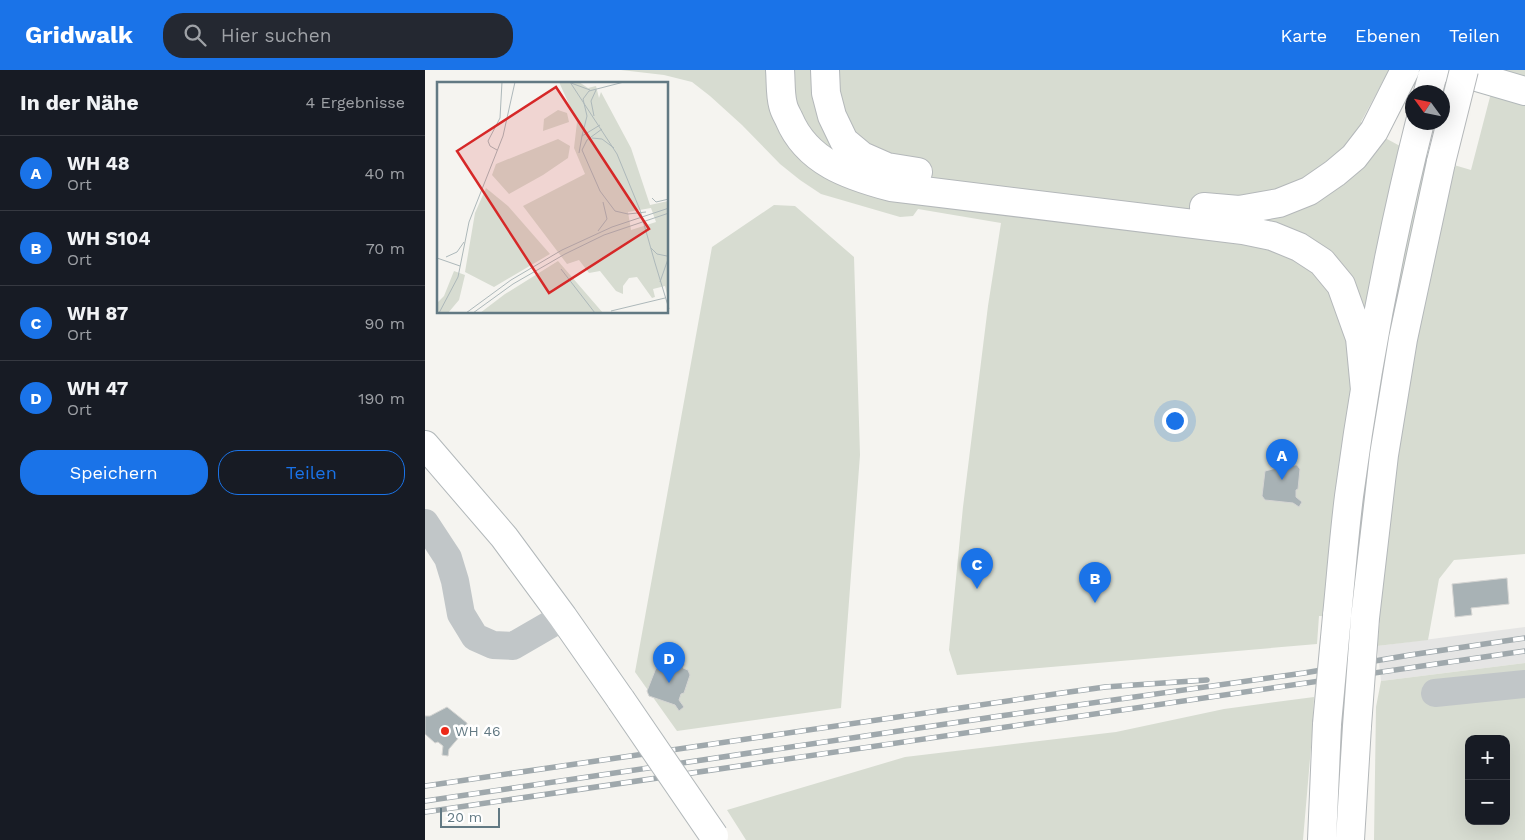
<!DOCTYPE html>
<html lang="de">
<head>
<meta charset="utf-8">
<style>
	:root { --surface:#171b24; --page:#242831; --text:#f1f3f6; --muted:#9ea1a6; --line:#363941; --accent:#1a73e8 }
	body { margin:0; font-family:"Work Sans",sans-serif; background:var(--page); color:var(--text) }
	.controls { position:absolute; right:15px; bottom:15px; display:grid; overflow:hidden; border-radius:10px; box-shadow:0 5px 20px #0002 }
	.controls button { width:45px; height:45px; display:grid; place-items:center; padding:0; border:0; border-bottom:1px solid var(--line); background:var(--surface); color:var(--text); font:25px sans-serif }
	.compass { position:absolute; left:980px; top:15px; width:45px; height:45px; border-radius:50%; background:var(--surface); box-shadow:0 5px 20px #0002; rotate:303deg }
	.scale { position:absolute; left:15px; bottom:12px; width:60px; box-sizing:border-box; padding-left:5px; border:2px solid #627983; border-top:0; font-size:14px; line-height:18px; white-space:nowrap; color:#627983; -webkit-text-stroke:4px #fff; paint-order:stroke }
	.you { position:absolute; left:749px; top:350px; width:18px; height:18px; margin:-12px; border:4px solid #fff; border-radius:50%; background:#1a73e8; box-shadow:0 0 0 8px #1a73e833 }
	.badge { display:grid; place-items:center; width:32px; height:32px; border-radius:50%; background:var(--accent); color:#fff; font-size:16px; font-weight:700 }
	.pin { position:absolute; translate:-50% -41px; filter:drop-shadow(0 1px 2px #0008) }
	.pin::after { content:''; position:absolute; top:26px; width:18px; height:15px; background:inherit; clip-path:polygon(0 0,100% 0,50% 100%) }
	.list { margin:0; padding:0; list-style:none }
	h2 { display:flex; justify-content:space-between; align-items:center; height:65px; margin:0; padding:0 20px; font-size:21px }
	h2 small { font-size:16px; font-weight:400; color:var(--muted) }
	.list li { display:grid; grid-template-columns:32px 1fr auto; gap:15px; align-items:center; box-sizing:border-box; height:75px; padding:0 20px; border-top:1px solid var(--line) }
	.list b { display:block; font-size:19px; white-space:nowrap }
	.list p { margin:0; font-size:16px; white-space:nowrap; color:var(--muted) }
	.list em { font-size:16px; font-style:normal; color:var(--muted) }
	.actions { display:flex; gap:10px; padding:15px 20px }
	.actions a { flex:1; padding:11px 0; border:1px solid var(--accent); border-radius:20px; text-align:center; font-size:18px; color:var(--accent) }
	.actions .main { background:var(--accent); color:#fff }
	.icon { flex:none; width:28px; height:28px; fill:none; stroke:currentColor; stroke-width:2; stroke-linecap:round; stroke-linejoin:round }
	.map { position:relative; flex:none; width:1100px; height:770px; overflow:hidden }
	header { display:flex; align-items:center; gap:30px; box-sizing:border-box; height:70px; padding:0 25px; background:var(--accent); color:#fff }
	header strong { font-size:24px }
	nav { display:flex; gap:28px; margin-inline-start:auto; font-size:18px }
	.search { width:350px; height:45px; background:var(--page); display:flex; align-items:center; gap:12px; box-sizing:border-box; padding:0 18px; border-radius:20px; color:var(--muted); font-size:19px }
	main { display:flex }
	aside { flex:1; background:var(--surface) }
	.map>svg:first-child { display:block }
	.built { fill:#e5e5e4 }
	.green { fill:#d7dcd1; fill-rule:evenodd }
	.building { fill:#a8b2b5; stroke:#d5d5d3 }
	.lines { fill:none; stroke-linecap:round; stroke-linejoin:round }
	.major-casing { stroke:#b2b8ba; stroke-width:30 }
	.highway-casing { stroke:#b4b8ba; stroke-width:30 }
	.minor { stroke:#c1c6c8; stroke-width:28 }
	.major { stroke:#fff; stroke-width:28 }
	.highway { stroke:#fff; stroke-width:28 }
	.rail-casing { stroke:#9fa8ac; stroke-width:5.5 }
	.rail { stroke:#fff; stroke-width:4; stroke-dasharray:11; stroke-linecap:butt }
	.major-bridge-casing { stroke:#b2b8ba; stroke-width:30; stroke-linecap:butt }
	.highway-bridge-casing { stroke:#b4b8ba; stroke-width:30; stroke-linecap:butt }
	.major-bridge { stroke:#fff; stroke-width:28 }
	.highway-bridge { stroke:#fff; stroke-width:28 }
	.poi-dot { fill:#ec2818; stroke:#fff; stroke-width:2 }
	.labels { text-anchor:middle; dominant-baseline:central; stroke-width:5; stroke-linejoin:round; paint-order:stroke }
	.poi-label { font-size:14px; fill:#627983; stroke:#fff; text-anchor:start }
	.inset-road { fill:none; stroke:#adb8ba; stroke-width:1 }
	.view { fill:#d62828; fill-opacity:0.15; stroke:#d62828; stroke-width:2.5 }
	.inset-edge { fill:none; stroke:#627983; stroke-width:2.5 }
</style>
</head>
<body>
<header>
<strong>Gridwalk</strong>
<div class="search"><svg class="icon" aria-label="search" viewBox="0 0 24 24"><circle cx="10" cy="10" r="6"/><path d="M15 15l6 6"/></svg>Hier suchen</div>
<nav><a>Karte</a><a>Ebenen</a><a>Teilen</a></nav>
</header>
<main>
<aside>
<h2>In der Nähe<small>4 Ergebnisse</small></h2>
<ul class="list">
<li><span class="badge">A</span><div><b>WH 48</b><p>Ort</p></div><em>40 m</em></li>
<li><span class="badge">B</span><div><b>WH S104</b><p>Ort</p></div><em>70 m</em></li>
<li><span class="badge">C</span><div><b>WH 87</b><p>Ort</p></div><em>90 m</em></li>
<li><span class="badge">D</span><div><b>WH 47</b><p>Ort</p></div><em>190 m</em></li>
</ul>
<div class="actions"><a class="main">Speichern</a><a>Teilen</a></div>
</aside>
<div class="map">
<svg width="1100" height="770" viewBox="0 0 1100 770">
	<rect width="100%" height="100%" fill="#f5f4f0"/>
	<path class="built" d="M1100,557V593L956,611L952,576Z"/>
	<path class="green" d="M196,0H964L936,52L949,62L988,83L1046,100L1072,0H1100V484L1029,490L1014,509L1003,570L952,576L955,548L894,546L892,574L532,605L524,580L538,437L563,236L576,153L493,139L488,146L475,147L396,124L375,110L355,94L317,55L285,26L267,12L239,5Z
		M349,135L370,136L429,187L435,385L416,638L252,661L210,602L287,177Z
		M1100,593V770H949L951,637L956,611ZM1044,669H1081V751H1044Z
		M889,627L888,654L878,770H321L302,740L480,687L691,662L799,639Z"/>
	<path class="building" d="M865,388L867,390V395H872L875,399L873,419L871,420V427L877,432L874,437L868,433L840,430L837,426L840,401L859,396Z
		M1082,508L1084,534L1046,538L1047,545L1030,547L1027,514Z
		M258,591L260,594L258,598L263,600L265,605L259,623L256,624L254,630L259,637L254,641L250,635L224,626L222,621L231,598H250Z
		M22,637L42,653V658L24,679L23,686L17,685L18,676L13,672L10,673L0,664V646H5Z"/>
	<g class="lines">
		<defs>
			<path id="major" d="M1028,0L1100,21
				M0,375L79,467L138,547L196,630"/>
			<path id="highway" d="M355,0C356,11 355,24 358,35C359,40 362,45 364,49C382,92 424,106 466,117L818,160L847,166L874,177L897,192L916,215L935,268L940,320
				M400,0L401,23L407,46L419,71L437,86L462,97L493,102
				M1003,22L1009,0
				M779,137L814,140L854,133L884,121L910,103L929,87L949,61L980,0
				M912,546C916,506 919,466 924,426C941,300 964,175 995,52
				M940,548L959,385L978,269L1016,92
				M897,770L902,654
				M925,770L932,656"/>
		</defs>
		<use href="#major" class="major-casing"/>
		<use href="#highway" class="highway-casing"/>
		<path class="minor" d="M0,453L23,488L30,511L36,544L50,567L68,575L88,576L138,547
			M1010,623L1100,614"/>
		<use href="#major" class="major"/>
		<use href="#highway" class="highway"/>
		<defs>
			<path id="rail" d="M0,716L637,623L680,617L782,610
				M0,731L575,646L879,603L985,585L1100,568
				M0,742L1100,581"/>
		</defs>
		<use href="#rail" class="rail-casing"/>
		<use href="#rail" class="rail"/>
		<defs>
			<path id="major-bridge" d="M196,630L289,766"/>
			<path id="highway-bridge" d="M1016,92L1039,0
				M902,654L912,546
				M932,656L940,548"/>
		</defs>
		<use href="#major-bridge" class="major-bridge-casing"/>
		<use href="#highway-bridge" class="highway-bridge-casing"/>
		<use href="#major-bridge" class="major-bridge"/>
		<use href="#highway-bridge" class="highway-bridge"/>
	</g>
	<circle class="poi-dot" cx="20" cy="661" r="5"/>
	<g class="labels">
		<g class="poi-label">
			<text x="30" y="661">WH 46</text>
		</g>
	</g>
	<g transform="translate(12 12)">
		<rect width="231" height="231" fill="#f5f4f0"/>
		<path d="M122,0H142L151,6L159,4L162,16L164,10L194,66L213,123L231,119V216L228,204L216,207L218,215L215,216L200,195L192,196L186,204V212L179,209L163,189L152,191L142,178L130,182L86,124L148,92L137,66L140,40ZM214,126L219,140L194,148L191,130ZM121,28L130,31L132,40L106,49L107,37ZM121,57L133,64L131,76L106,93L72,112L55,93L59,82ZM49,106L71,124L113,172L57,205L28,190L38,131ZM121,179L166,231H43L68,212ZM17,189L28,193L22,218L11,231H0V221L7,214Z" fill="#d7dcd1" fill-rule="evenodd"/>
		<path class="inset-road" d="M133,0L180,72L203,128L218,181M134,1L153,8M146,17L152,9L187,0M157,34L154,19L159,8M165,47L150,58L145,68L163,109L178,129L191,132L209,130M145,54L150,34L146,17M155,56L165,57L177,66M60,68L53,64L51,59L63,36L65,0M142,71L145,54L163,43M215,116L219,120L232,117M161,149L170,137L166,120M214,166L220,172L230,174M9,175L20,170L27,160M0,176L23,184M218,181L232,227M124,187L158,231M223,200L231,177M174,229L228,216M2,231L21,195L32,140L66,54L78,0M29,231L74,198L125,168L175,145L232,126M36,231L76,202L128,172L167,153L232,131"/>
		<path class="view" d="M119,5L212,147L112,211L20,69Z"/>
		<rect width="231" height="231" class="inset-edge"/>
	</g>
</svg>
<div class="controls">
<button>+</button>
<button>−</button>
</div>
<svg class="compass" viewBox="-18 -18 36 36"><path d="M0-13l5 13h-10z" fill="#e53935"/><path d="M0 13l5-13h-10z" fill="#9ea1a6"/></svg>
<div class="scale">20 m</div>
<div class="you"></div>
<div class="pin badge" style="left:857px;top:410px">A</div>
<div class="pin badge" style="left:670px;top:533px">B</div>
<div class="pin badge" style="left:552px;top:519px">C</div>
<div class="pin badge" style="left:244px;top:613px">D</div>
</div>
</main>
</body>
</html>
